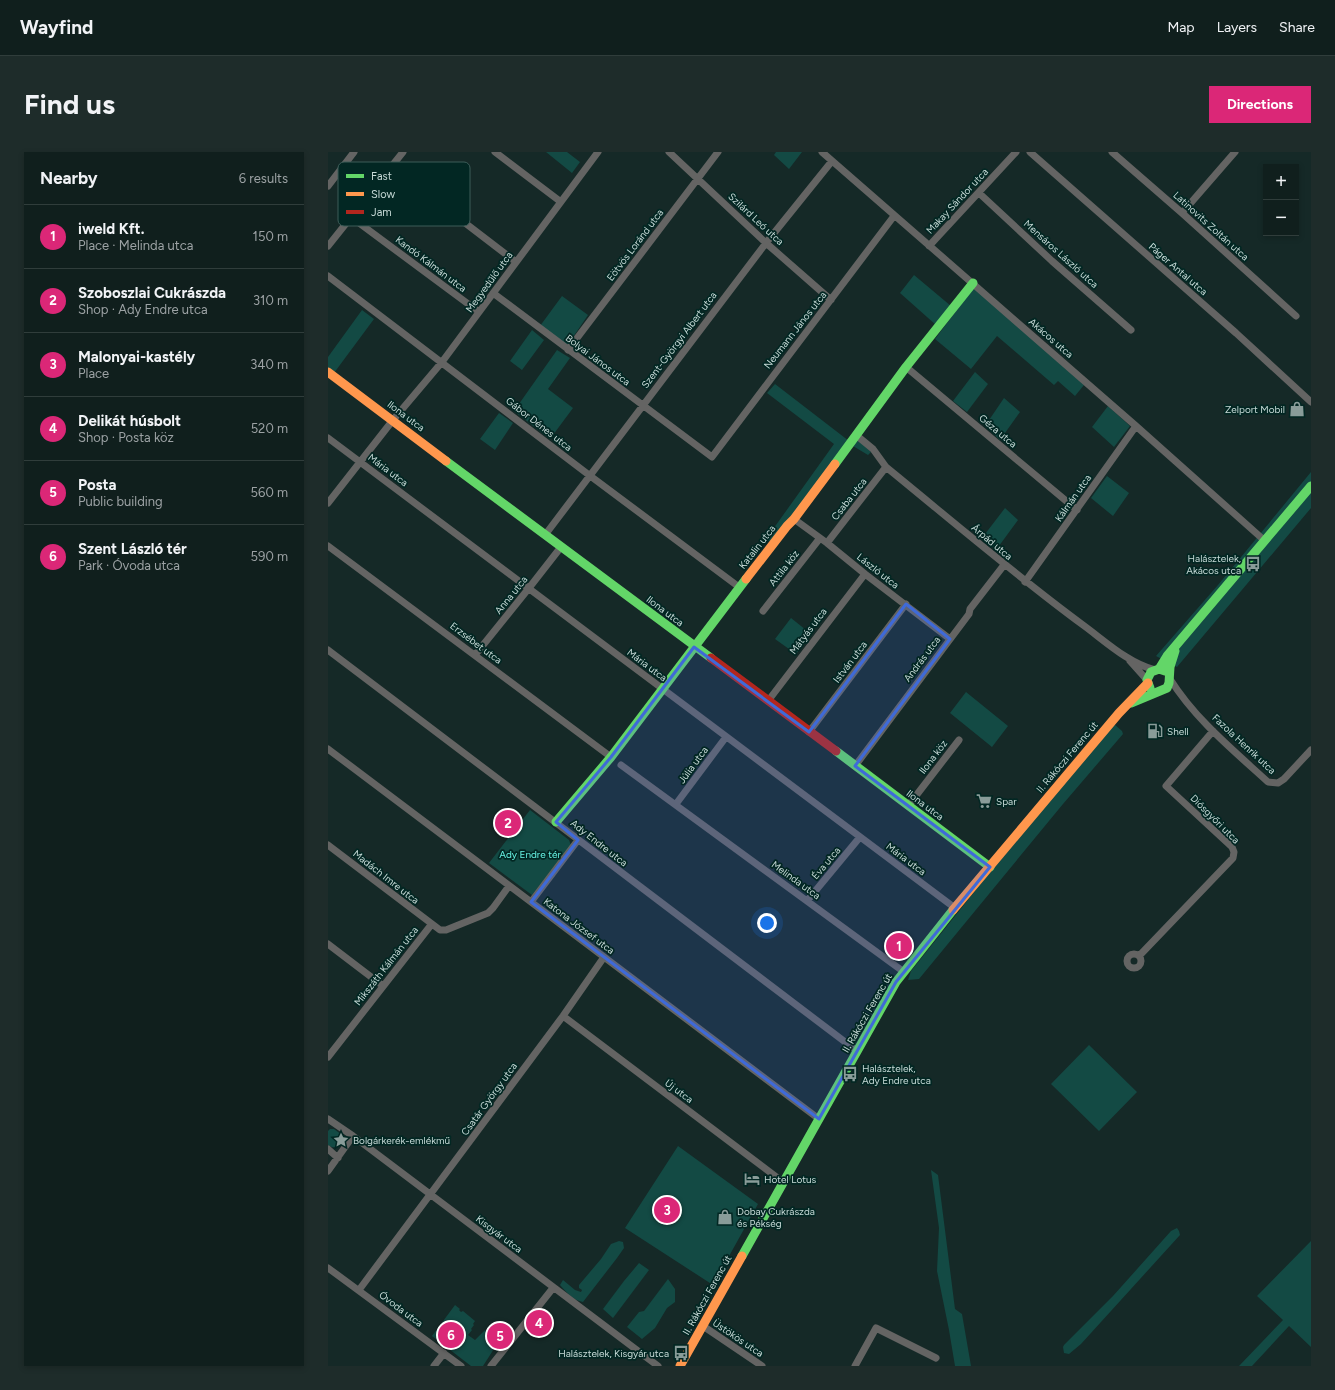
<!DOCTYPE html>
<html lang="en">
<head>
<meta charset="utf-8">
<style>
	:root { --surface:#101f1d; --page:#1e2c2a; --text:#f1f3f6; --muted:#9ca2a4; --line:#303d3b; --accent:#db2777 }
	body { margin:0; font-family:Figtree,sans-serif; background:var(--page); color:var(--text) }
	.controls { position:absolute; right:12px; top:12px; display:grid; overflow:hidden; border-radius:0px; box-shadow:0 2px 6px #0003 }
	.controls button { width:36px; height:36px; display:grid; place-items:center; padding:0; border:0; border-bottom:1px solid var(--line); background:var(--surface); color:var(--text); font:20px sans-serif }
	.you { position:absolute; left:439px; top:771px; width:14px; height:14px; margin:-10px; border:3px solid #fff; border-radius:50%; background:#1a73e8; box-shadow:0 0 0 6px #1a73e833 }
	.badge { display:grid; place-items:center; width:26px; height:26px; border-radius:50%; background:var(--accent); color:#fff; font-size:13px; font-weight:700 }
	.pin { position:absolute; translate:-50% -50%; border:2px solid #fff; box-shadow:0 1px 4px #0006 }
	.list { margin:0; padding:0; list-style:none }
	h2 { display:flex; justify-content:space-between; align-items:center; height:52px; margin:0; padding:0 16px; font-size:17px }
	h2 small { font-size:13px; font-weight:400; color:var(--muted) }
	.list li { display:grid; grid-template-columns:26px 1fr auto; gap:12px; align-items:center; box-sizing:border-box; height:64px; padding:0 16px; border-top:1px solid var(--line) }
	.list b { display:block; font-size:15px; white-space:nowrap }
	.list p { margin:0; font-size:13px; white-space:nowrap; color:var(--muted) }
	.list em { font-size:13px; font-style:normal; color:var(--muted) }
	.map { position:relative; flex:none; width:983px; height:1214px; overflow:hidden; border-radius:0px }
	header { display:flex; align-items:center; gap:24px; box-sizing:border-box; height:56px; padding:0 20px; background:var(--surface); border-bottom:1px solid var(--line) }
	header strong { font-size:19px }
	nav { display:flex; gap:22px; margin-inline-start:auto; font-size:14px }
	.intro { display:flex; align-items:center; justify-content:space-between; box-sizing:border-box; height:96px; padding:0 24px }
	h1 { margin:0; font-size:28px }
	.button { padding:10px 18px; border-radius:0px; background:var(--accent); color:#fff; font-size:14px; font-weight:700 }
	main { display:flex; gap:24px; padding:0 24px }
	aside { flex:1; background:var(--surface); border-radius:0px; box-shadow:0 2px 6px #0003 }
	.map>svg:first-child { display:block }
	.green { fill:#134a44 }
	.lines { fill:none; stroke-linecap:round; stroke-linejoin:round }
	.street { stroke:#646463; stroke-width:7 }
	.fast { stroke:#63d668; stroke-width:9 }
	.slow { stroke:#ff974d; stroke-width:9 }
	.jam { stroke:#b3261e; stroke-width:9 }
	.marked { fill:#3f6ad8; fill-opacity:0.2; stroke:#3f6ad8; stroke-width:3; stroke-linejoin:round }
	.labels { text-anchor:middle; dominant-baseline:central; stroke-width:3.5; stroke-linejoin:round; paint-order:stroke }
	.street-label { font-size:10px; fill:#c7dad7; stroke:#022723 }
	.poi-label { font-size:10px; fill:#c7dad7; stroke:#022723; text-anchor:start }
	.park-label { font-size:10px; fill:#66f2e3; stroke:#022723 }
	.key { fill:#022723; stroke:#3d5d59; stroke-width:1 }
	.key-label { font-size:11px; fill:#c7dad7 }
</style>
</head>
<body>
<header>
<strong>Wayfind</strong>
<nav><a>Map</a><a>Layers</a><a>Share</a></nav>
</header>
<div class="intro"><h1>Find us</h1><a class="button">Directions</a></div>
<main>
<aside>
<h2>Nearby<small>6 results</small></h2>
<ul class="list">
<li><span class="badge">1</span><div><b>iweld Kft.</b><p>Place · Melinda utca</p></div><em>150 m</em></li>
<li><span class="badge">2</span><div><b>Szoboszlai Cukrászda</b><p>Shop · Ady Endre utca</p></div><em>310 m</em></li>
<li><span class="badge">3</span><div><b>Malonyai-kastély</b><p>Place</p></div><em>340 m</em></li>
<li><span class="badge">4</span><div><b>Delikát húsbolt</b><p>Shop · Posta köz</p></div><em>520 m</em></li>
<li><span class="badge">5</span><div><b>Posta</b><p>Public building</p></div><em>560 m</em></li>
<li><span class="badge">6</span><div><b>Szent László tér</b><p>Park · Óvoda utca</p></div><em>590 m</em></li>
</ul>
</aside>
<div class="map">
<svg width="983" height="1214" viewBox="0 0 983 1214">
	<rect width="100%" height="100%" fill="#152927"/>
	<path class="green" d="M218,0H239L252,10L244,21Z
		M448,0H474L461,17L446,3Z
		M586,123L623,154L608,173L572,141Z
		M646,135L756,233L747,244L730,229L726,233L669,184L643,217L607,187Z
		M234,144L260,163L239,194L212,174Z
		M34,158L46,167L6,221L0,216V205Z
		M204,178L216,188L194,218L182,209Z
		M229,198L242,206L220,237L245,256L222,287L186,259Z
		M647,220L660,232L639,260L625,249Z
		M447,232L521,289L530,288L543,300L540,303L525,294L443,390L438,387L506,292L439,241Z
		M676,246L692,260L672,288L657,274Z
		M780,254L802,274L786,295L764,275Z
		M171,261L185,271L167,298L152,287Z
		M983,320V356L849,515L828,504L890,433Z
		M779,324L801,341L785,364L763,346Z
		M677,356L690,368L668,398L654,386Z
		M463,466L483,482L468,502L447,487Z
		M638,540L680,574L664,595L622,561Z
		M786,572L794,579L795,582L735,652L591,827L580,828L583,819L663,719Z
		M202,658L241,688L243,693L204,743L161,711Z
		M761,893L809,940L771,979L723,932Z
		M2,977H6L18,986C14,992 8,999 0,993V979Z
		M350,994L430,1052L385,1133L297,1076Z
		M603,1018L610,1023L627,1157L634,1162L643,1214H627L621,1178L609,1119L611,1076Z
		M849,1076L851,1079L852,1083L753,1192L741,1202L736,1201L735,1195L736,1193L785,1144L843,1079Z
		M291,1089L295,1090L296,1096L289,1106L255,1150C245,1148 239,1141 232,1133L235,1128L247,1138L253,1140L254,1138L251,1136V1133L273,1107L283,1092Z
		M983,1089V1195L961,1174L924,1214H911L955,1168L929,1144Z
		M311,1111L321,1118L285,1166L275,1157L296,1129Z
		M340,1127L347,1137V1150L339,1156L327,1176L314,1187L299,1175L311,1160L316,1159Z
		M127,1153L132,1157L131,1158L133,1160L135,1159L147,1169L145,1172L146,1173L143,1177L144,1178L140,1183L147,1188L157,1178L171,1189L155,1214H143L104,1184Z"/>
	<g class="lines">
		<path class="street" d="M167,0L233,50
			M341,0L438,91L503,148
			M494,0L808,274L937,389
			M702,0L908,181L983,250
			M784,0L854,61L968,164
			M64,15L188,110
			M0,34L26,0
			M651,41L724,109L803,178
			M854,61L907,0
			M23,65L151,160
			M0,94L75,0
			M601,94L688,0
			M0,124L261,323L411,435
			M165,141L384,305L566,64
			M240,198L390,0
			M578,215L749,358
			M528,283L545,297L558,315C623,368 687,423 755,473C777,489 800,511 827,518
			M0,286L627,756
			M0,351L65,268L114,210L270,0
			M466,367L499,391L537,422L622,487
			M217,383L438,91L504,9
			M499,391L558,315
			M0,394L283,605
			M697,430L808,274
			M435,459L492,386
			M0,498L529,899
			M147,503L201,436L233,395
			M802,509L819,528
			M842,527C867,567 905,598 940,630L950,631L956,627L983,598
			M440,549L537,422
			M481,580L578,452
			M0,597L491,967
			M293,613L576,820
			M527,614L641,462L642,457L676,413
			M348,652L398,585
			M580,654L631,588
			M0,693L112,778H118L160,761L165,756L181,734
			M479,749L532,685
			M203,750L250,688
			M0,792L55,834
			M799 809a7 7 0 1 1 14 0a7 7 0 1 1-14 0Z
			M812,803L905,706L906,700L904,695L838,634L885,579
			M235,864L455,1030
			M0,905L103,773
			M0,967L25,984L330,1214
			M0,997L10,1006
			M0,1019L25,984
			M0,1116L133,1214
			M31,1138L235,864L276,805
			M375,1174L434,1214
			M106,1214L116,1201
			M163,1214L225,1136
			M527,1214L548,1176L608,1206"/>
		<path class="fast" d="M118,309L383,506
			M507,312L578,215L645,131
			M831,517L839,504L983,334
			M822,536L819,528L823,520L831,517L837,519
			M803,551L839,536L841,531L842,515L847,499
			M508,599L662,715
			M228,670L283,605L418,427
			M414,1104L568,830L625,758"/>
		<path class="slow" d="M0,220L118,309
			M418,427L459,374L466,367L507,312
			M625,758L791,561L820,531
			M352,1214L414,1104"/>
		<path class="jam" d="M383,506L508,599"/>
	</g>
	<path class="marked" d="M578,452L622,487L527,614L662,715L568,830L491,967L203,750L250,688L228,670L283,605L366,495L481,580Z"/>
	<defs>
		<symbol id="shop-bare" viewBox="-9 -9 18 18"><path d="M-5-2.5h2.3a2.7 3.5 0 0 1 5.4 0H5L5.5 6h-11ZM-1.5-2.5h3a1.5 2.3 0 0 0-3 0Z" fill="#899c99" stroke="#022723" stroke-width="2.5" paint-order="stroke"/></symbol>
		<symbol id="bus-bare" viewBox="-9 -9 18 18"><path d="M-5-6H5V4H4V6H2V4H-2V6H-4V4H-5ZM-3.5-4V0h7V-4ZM-3.5 1.2v1.5H-2V1.2ZM2 1.2v1.5H3.5V1.2Z" fill="#899c99" stroke="#022723" stroke-width="2.5" paint-order="stroke"/></symbol>
		<symbol id="fuel-bare" viewBox="-9 -9 18 18"><path d="M-5.5-6h7V0h2V4h1.3V-2.5L3-4.5l.8-.8L6-3V5H2.5V1h-1V6h-7ZM-4.2-4.7v3.2H.2V-4.7Z" fill="#899c99" stroke="#022723" stroke-width="2.5" paint-order="stroke"/></symbol>
		<symbol id="supermarket-bare" viewBox="-9 -9 18 18"><path d="M-6-5.5h2.5l.6 2H6L4.5 2H-2.5L-4.4-4H-6ZM-1.5 3.2a1.3 1.3 0 1 0 .1 0ZM3 3.2a1.3 1.3 0 1 0 .1 0Z" fill="#899c99" stroke="#022723" stroke-width="2.5" paint-order="stroke"/></symbol>
		<symbol id="sight-bare" viewBox="-9 -9 18 18"><path d="M0-6L1.8-2.2L6-1.7L2.9 1.2L3.7 5.4L0 3.3L-3.7 5.4L-2.9 1.2L-6-1.7L-1.8-2.2Z" fill="#899c99" stroke="#022723" stroke-width="2.5" paint-order="stroke"/></symbol>
		<symbol id="hotel-bare" viewBox="-9 -9 18 18"><path d="M-6-4.5h1.5V1H6V5H4.5V3h-9V5H-6ZM-4 0a1.8 1.8 0 1 1 3.6 0ZM.5 0V-2.5h3Q6-2.5 6 0Z" fill="#899c99" stroke="#022723" stroke-width="2.5" paint-order="stroke"/></symbol>
	</defs>
	<g fill-rule="evenodd">
		<use href="#shop-bare" x="958" y="246" width="22" height="22"/>
		<use href="#bus-bare" x="914" y="401" width="22" height="22"/>
		<use href="#fuel-bare" x="816" y="568" width="22" height="22"/>
		<use href="#supermarket-bare" x="645" y="638" width="22" height="22"/>
		<use href="#bus-bare" x="511" y="911" width="22" height="22"/>
		<use href="#sight-bare" x="2" y="977" width="22" height="22"/>
		<use href="#hotel-bare" x="413" y="1016" width="22" height="22"/>
		<use href="#shop-bare" x="386" y="1054" width="22" height="22"/>
		<use href="#bus-bare" x="342" y="1190" width="22" height="22"/>
	</g>
	<g class="labels">
		<g class="street-label">
			<text transform="translate(629 49) rotate(-47)">Makay Sándor utca</text>
			<text transform="translate(428 67) rotate(43)">Szilárd Leó utca</text>
			<text transform="translate(883 74) rotate(42)">Latinovits Zoltán utca</text>
			<text transform="translate(307 93) rotate(-53)">Eötvös Loránd utca</text>
			<text transform="translate(733 102) rotate(42)">Mensáros László utca</text>
			<text transform="translate(103 112) rotate(37)">Kandó Kálmán utca</text>
			<text transform="translate(850 117) rotate(41)">Páger Antal utca</text>
			<text transform="translate(161 130) rotate(-54)">Megyedűlő utca</text>
			<text transform="translate(467 178) rotate(-52)">Neumann János utca</text>
			<text transform="translate(723 186) rotate(41)">Akácos utca</text>
			<text transform="translate(351 188) rotate(-53)">Szent-Györgyi Albert utca</text>
			<text transform="translate(270 208) rotate(37)">Bolyai János utca</text>
			<text transform="translate(78 264) rotate(37)">Ilona utca</text>
			<text transform="translate(211 272) rotate(38)">Gábor Dénes utca</text>
			<text transform="translate(670 279) rotate(40)">Géza utca</text>
			<text transform="translate(60 318) rotate(37)">Mária utca</text>
			<text transform="translate(745 346) rotate(-55)">Kálmán utca</text>
			<text transform="translate(521 347) rotate(-52)">Csaba utca</text>
			<text transform="translate(664 390) rotate(40)">Árpád utca</text>
			<text transform="translate(429 395) rotate(-52)">Katalin utca</text>
			<text transform="translate(456 416) rotate(-52)">Attila köz</text>
			<text transform="translate(550 419) rotate(38)">László utca</text>
			<text transform="translate(183 443) rotate(-51)">Anna utca</text>
			<text transform="translate(337 459) rotate(37)">Ilona utca</text>
			<text transform="translate(480 479) rotate(-53)">Mátyás utca</text>
			<text transform="translate(148 491) rotate(37)">Erzsébet utca</text>
			<text transform="translate(594 507) rotate(-53)">András utca</text>
			<text transform="translate(522 510) rotate(-53)">István utca</text>
			<text transform="translate(319 513) rotate(37)">Mária utca</text>
			<text transform="translate(916 592) rotate(43)">Fazola Henrik utca</text>
			<text transform="translate(605 605) rotate(-53)">Ilona köz</text>
			<text transform="translate(739 605) rotate(-50)">II. Rákóczi Ferenc út</text>
			<text transform="translate(365 613) rotate(-54)">Júlia utca</text>
			<text transform="translate(597 653) rotate(37)">Ilona utca</text>
			<text transform="translate(887 667) rotate(45)">Diósgyőri utca</text>
			<text transform="translate(271 691) rotate(38)">Ady Endre utca</text>
			<text transform="translate(578 707) rotate(37)">Mária utca</text>
			<text transform="translate(498 711) rotate(-50)">Éva utca</text>
			<text transform="translate(58 725) rotate(38)">Madách Imre utca</text>
			<text transform="translate(468 728) rotate(36)">Melinda utca</text>
			<text transform="translate(251 774) rotate(37)">Katona József utca</text>
			<text transform="translate(58 814) rotate(-52)">Mikszáth Kálmán utca</text>
			<text transform="translate(539 861) rotate(-60)">II. Rákóczi Ferenc út</text>
			<text transform="translate(351 939) rotate(37)">Új utca</text>
			<text transform="translate(161 947) rotate(-54)">Csatár György utca</text>
			<text transform="translate(171 1082) rotate(37)">Kisgyár utca</text>
			<text transform="translate(379 1143) rotate(-61)">II. Rákóczi Ferenc út</text>
			<text transform="translate(73 1157) rotate(37)">Óvoda utca</text>
			<text transform="translate(410 1186) rotate(34)">Üstökös utca</text>
		</g>
		<g class="poi-label">
			<text x="957" y="257" text-anchor="end">Zelport Mobil</text>
			<text x="913" y="406" text-anchor="end">Halásztelek,<tspan x="913" dy="12">Akácos utca</tspan></text>
			<text x="839" y="579">Shell</text>
			<text x="668" y="649">Spar</text>
			<text x="534" y="916">Halásztelek,<tspan x="534" dy="12">Ady Endre utca</tspan></text>
			<text x="25" y="988">Bolgárkerék-emlékmű</text>
			<text x="436" y="1027">Hotel Lotus</text>
			<text x="409" y="1059">Dobay Cukrászda<tspan x="409" dy="12">és Pékség</tspan></text>
			<text x="341" y="1201" text-anchor="end">Halásztelek, Kisgyár utca</text>
		</g>
		<g class="park-label">
			<text x="202" y="702">Ady Endre tér</text>
		</g>
	</g>
	<rect x="10" y="10" width="132" height="64" rx="6" class="key"/>
	<rect x="18" y="22" width="18" height="4" fill="#63d668"/>
	<rect x="18" y="40" width="18" height="4" fill="#ff974d"/>
	<rect x="18" y="58" width="18" height="4" fill="#b3261e"/>
	<g class="key-label">
		<text x="43" y="28">Fast</text>
		<text x="43" y="46">Slow</text>
		<text x="43" y="64">Jam</text>
	</g>
</svg>
<div class="controls">
<button>+</button>
<button>−</button>
</div>
<div class="you"></div>
<div class="pin badge" style="left:571px;top:794px">1</div>
<div class="pin badge" style="left:180px;top:671px">2</div>
<div class="pin badge" style="left:339px;top:1058px">3</div>
<div class="pin badge" style="left:211px;top:1171px">4</div>
<div class="pin badge" style="left:172px;top:1184px">5</div>
<div class="pin badge" style="left:123px;top:1183px">6</div>
</div>
</main>
</body>
</html>
